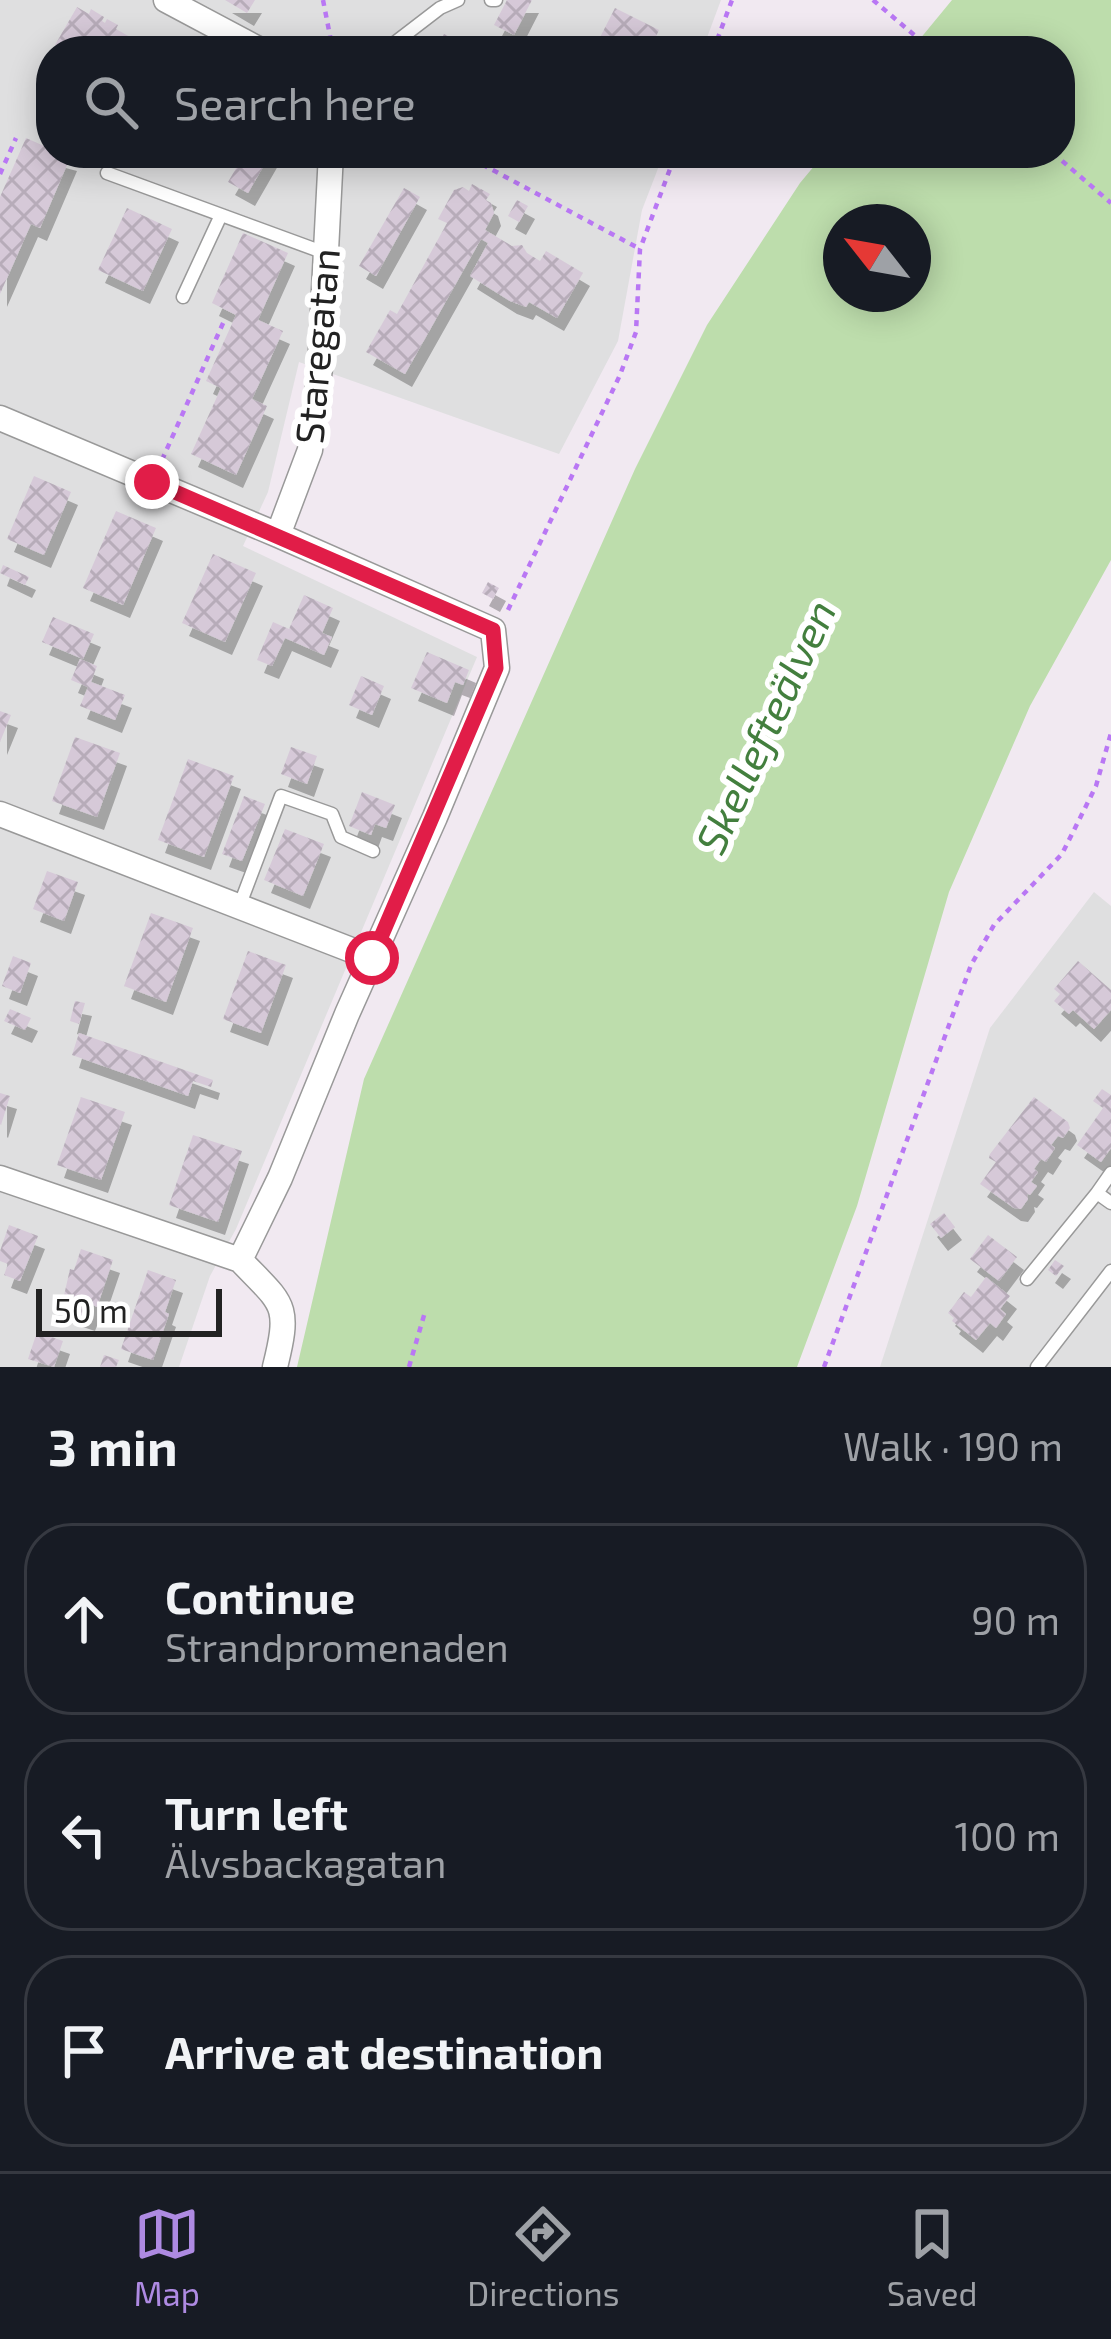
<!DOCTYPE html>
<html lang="en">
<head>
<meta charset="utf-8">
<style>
	:root { --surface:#171b24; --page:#20242c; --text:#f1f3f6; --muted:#9ea1a6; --line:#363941; --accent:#ae8ae2 }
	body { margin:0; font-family:"Exo 2",sans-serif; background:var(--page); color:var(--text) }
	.compass { position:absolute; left:823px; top:204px; width:108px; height:108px; border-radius:50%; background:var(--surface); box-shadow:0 6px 30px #0003; rotate:301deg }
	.scale { position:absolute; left:36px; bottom:30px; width:186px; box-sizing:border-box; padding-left:12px; border:6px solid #222; border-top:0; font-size:33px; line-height:42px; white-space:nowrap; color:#222; -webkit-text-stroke:9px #fff; paint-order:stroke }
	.stop { position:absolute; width:36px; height:36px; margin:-27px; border:9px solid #e11d48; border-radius:50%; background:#fff }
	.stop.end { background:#e11d48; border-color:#fff; box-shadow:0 3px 12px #0008 }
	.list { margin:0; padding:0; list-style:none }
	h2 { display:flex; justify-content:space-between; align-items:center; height:156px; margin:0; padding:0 48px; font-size:51px }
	h2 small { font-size:39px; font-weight:400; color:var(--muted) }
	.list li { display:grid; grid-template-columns:78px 1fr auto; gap:36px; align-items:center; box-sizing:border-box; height:192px; margin:0 24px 24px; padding:0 24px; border:3px solid var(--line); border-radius:48px }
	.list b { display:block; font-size:45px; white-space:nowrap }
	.list p { margin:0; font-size:39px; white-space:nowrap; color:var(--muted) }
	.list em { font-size:39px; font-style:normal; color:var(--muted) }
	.icon { flex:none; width:66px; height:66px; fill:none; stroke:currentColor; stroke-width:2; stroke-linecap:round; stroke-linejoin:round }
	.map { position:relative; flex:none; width:1111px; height:1367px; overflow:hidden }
	.search { position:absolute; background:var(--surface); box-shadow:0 6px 30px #0003; left:36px; right:36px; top:36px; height:132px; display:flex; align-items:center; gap:30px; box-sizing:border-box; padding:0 42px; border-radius:48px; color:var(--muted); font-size:45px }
	.sheet { height:804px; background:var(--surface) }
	nav { display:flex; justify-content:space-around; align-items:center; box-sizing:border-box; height:168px; border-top:3px solid var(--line); background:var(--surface); font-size:33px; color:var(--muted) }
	nav a { display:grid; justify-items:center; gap:6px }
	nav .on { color:var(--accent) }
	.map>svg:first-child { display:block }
	.residential { fill:#dfdfe0 }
	.water { fill:#bdddac; fill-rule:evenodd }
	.building { fill:url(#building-cross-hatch); filter:url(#shadow) }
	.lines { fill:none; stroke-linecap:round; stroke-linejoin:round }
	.lane-casing { stroke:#999; stroke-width:15 }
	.street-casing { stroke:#999; stroke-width:27 }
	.path { stroke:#b977f4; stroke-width:4.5; stroke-dasharray:6 6; stroke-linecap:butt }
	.lane { stroke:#fff; stroke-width:12 }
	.street { stroke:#fff; stroke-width:24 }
	.route { stroke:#e11d48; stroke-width:15 }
	.labels { text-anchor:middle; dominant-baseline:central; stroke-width:12; stroke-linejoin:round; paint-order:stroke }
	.street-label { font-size:39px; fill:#222; stroke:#fff }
	.water-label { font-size:42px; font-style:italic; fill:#437f3e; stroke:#fff }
</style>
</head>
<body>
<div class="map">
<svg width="1111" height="1367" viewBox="0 0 1111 1367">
	<defs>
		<pattern id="building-cross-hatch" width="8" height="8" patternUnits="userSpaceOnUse" patternTransform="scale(3)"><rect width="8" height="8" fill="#d6c9d8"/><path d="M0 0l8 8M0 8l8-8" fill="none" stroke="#b7acb9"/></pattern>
		<filter id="shadow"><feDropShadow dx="7" dy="13" stdDeviation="0" flood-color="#0004"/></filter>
	</defs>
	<rect width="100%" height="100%" fill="#f1e9f1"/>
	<path class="residential" d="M0,0H721L702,51H51V153H664L642,210L618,341L559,454L299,362L268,492L243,546L477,657L236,1229L210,1276L179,1367H0Z
		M1094,892L1111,906V1367H880L990,1028Z"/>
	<path class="water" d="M952,0H1111V560L1030,706L949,892L857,1206L797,1367H297L364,1079L635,469L707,325L800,183L825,153H1060V51H910ZM841,222H913V294H841Z"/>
	<path class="building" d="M225,0H255L247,13Z
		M507,0H532L514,35L494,25Z
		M77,7L89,14L91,9L104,17L102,21L105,23L107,19L118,25L116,29L130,37L126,44L138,51H55L57,47L55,45Z
		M615,8L659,30L649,51H593Z
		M444,34L478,51H435Z
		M26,138L51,149V153L70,158L40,228L31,224L0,294V197Z
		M245,153H271L248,193L228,182Z
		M472,184L490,194L486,200L491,203L494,213L485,230L512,246L522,245L527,253L540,261L546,251L583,273L557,318L529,302L526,307L510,301L470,276L488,243L481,239L405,374L366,352L390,310L397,314L447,223L438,219L454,190L463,187L469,191Z
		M404,188L420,197L376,276L359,266Z
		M517,200L528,206L519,222L508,216Z
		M127,208L172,229L143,291L98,270Z
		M243,233L288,253L258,320L283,331L252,399L267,406L236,475L191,454L221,388L206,381L236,315L212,303Z
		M34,476L71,492L44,555L7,539Z
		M116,511L156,528L123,605L83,588Z
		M213,554L256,573L225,642L182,623Z
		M3,565L29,577L25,585L0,573Z
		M488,582L499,588L493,599L482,593Z
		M304,595L333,608L322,633L332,637L324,655L285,638L272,666L257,660L273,622L289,629Z
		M53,617L94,634L83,659L42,642Z
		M427,652L469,670L463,685L455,682L447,703L411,688Z
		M80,659L97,666L91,682L125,695L115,720L80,706L88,687L71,680Z
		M361,676L384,686L372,715L349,705Z
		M0,711L11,715L0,742Z
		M75,737L120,753L97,817L52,801Z
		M291,747L317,756L307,784L281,774Z
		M188,759L234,776L204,857L158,840Z
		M362,792L395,805L386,828L375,824L371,835L349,826Z
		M244,796L265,804L242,861L222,854Z
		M285,829L324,844L303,896L264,880Z
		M47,871L78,882L64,921L33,909Z
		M151,913L193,928L166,1002L124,986Z
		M248,951L286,965L261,1033L223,1019Z
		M13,956L31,963L20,993L2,986Z
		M1078,961L1111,990V1010L1094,1029L1073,1010L1069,1014L1054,1001L1060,994L1054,989Z
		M75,1001L85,1003L79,1024L70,1021Z
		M10,1009L31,1018L25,1030L4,1021Z
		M79,1033L213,1080L211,1087L193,1081L188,1096L72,1055Z
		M1102,1089L1111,1095V1148L1101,1162L1077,1145L1103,1108L1093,1101Z
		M0,1093L10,1096L1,1125L0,1124Z
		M81,1097L125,1112L101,1180L57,1165Z
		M1034,1097L1068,1122L1070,1128L1063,1138L1058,1136L1051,1145L1055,1148L1046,1162L1041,1159L1034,1169L1038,1172L1031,1182L1037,1186L1030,1195L1027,1194L1028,1199L1021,1209L1014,1208L980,1184L996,1162L989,1158L990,1154Z
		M193,1135L242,1151L218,1222L169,1205Z
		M944,1213L955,1227L941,1238L930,1224Z
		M9,1225L38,1236L20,1281L4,1275L8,1264L0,1261V1251Z
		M988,1235L1017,1257L999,1281L970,1259Z
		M81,1249L113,1260L97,1307L93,1305L88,1318L64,1310L67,1301L63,1300L70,1269L74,1270Z
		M1055,1260L1064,1266L1056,1276L1048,1270Z
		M148,1270L176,1280L165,1312L169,1314L153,1360L121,1349Z
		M986,1277L1010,1296L1000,1309L1006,1314L996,1328L990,1323L976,1340L952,1321L954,1318L948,1313L964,1292L971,1297Z
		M37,1332L63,1341L54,1367L28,1359Z
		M104,1355L119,1360L116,1367H100Z"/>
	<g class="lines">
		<defs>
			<path id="lane" d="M491,0H496
				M384,51L440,8L458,0
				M107,173L325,253
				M183,297L221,215
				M239,907L281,796L332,814L341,837L373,851
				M1111,1173L1097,1193L1111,1203
				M1027,1279L1097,1193
				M1037,1367L1111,1271"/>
			<path id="street" d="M166,0L262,51
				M0,418L278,535L493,630L497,668L435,817L347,1014L280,1178L240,1260C283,1305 291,1303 275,1367
				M278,535L310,450L320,368L331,153
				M0,814L372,958
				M0,1178L240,1260"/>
		</defs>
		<use href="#lane" class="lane-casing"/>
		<use href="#street" class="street-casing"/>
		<path class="path" d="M323,0L333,51
			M873,0L933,51
			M713,51L732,0
			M461,153L640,249
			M1053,153L1111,203
			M0,174L16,138
			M162,460L224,321
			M508,610L620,375L636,332L640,249L676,153
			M409,1367L425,1312
			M824,1367L971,965L994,925L1062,854L1096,786L1111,733"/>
		<use href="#lane" class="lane"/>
		<use href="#street" class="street"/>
	</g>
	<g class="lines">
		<path class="route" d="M152,482L493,630L496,668L372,958"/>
	</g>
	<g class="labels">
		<g class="street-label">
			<text transform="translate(316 346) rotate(-85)">Staregatan</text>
		</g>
		<g class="water-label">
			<text transform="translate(764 726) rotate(-65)">Skellefteälven</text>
		</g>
	</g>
</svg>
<svg class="compass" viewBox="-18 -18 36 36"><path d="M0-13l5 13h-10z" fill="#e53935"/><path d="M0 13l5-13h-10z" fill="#9ea1a6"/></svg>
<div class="scale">50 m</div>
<div class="stop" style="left:372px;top:958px"></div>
<div class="stop end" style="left:152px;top:482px"></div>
<div class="search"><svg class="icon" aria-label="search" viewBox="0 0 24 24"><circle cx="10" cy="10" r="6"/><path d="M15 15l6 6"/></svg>Search here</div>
</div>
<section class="sheet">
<h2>3 min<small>Walk · 190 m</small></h2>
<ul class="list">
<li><svg class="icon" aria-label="ahead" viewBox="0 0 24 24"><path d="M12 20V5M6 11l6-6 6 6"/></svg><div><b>Continue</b><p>Strandpromenaden</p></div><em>90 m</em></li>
<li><svg class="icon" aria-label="left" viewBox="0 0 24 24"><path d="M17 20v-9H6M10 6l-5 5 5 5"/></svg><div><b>Turn left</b><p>Älvsbackagatan</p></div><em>100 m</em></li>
<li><svg class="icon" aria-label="arrive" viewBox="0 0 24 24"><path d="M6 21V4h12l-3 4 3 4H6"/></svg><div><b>Arrive at destination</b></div></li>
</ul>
</section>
<nav>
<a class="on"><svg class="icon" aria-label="map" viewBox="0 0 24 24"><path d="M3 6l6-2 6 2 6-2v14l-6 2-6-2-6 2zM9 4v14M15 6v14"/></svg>Map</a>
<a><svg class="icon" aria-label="directions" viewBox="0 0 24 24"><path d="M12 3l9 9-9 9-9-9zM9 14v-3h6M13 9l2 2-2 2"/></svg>Directions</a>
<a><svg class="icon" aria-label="saved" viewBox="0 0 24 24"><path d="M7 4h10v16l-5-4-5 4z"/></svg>Saved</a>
</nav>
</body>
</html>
